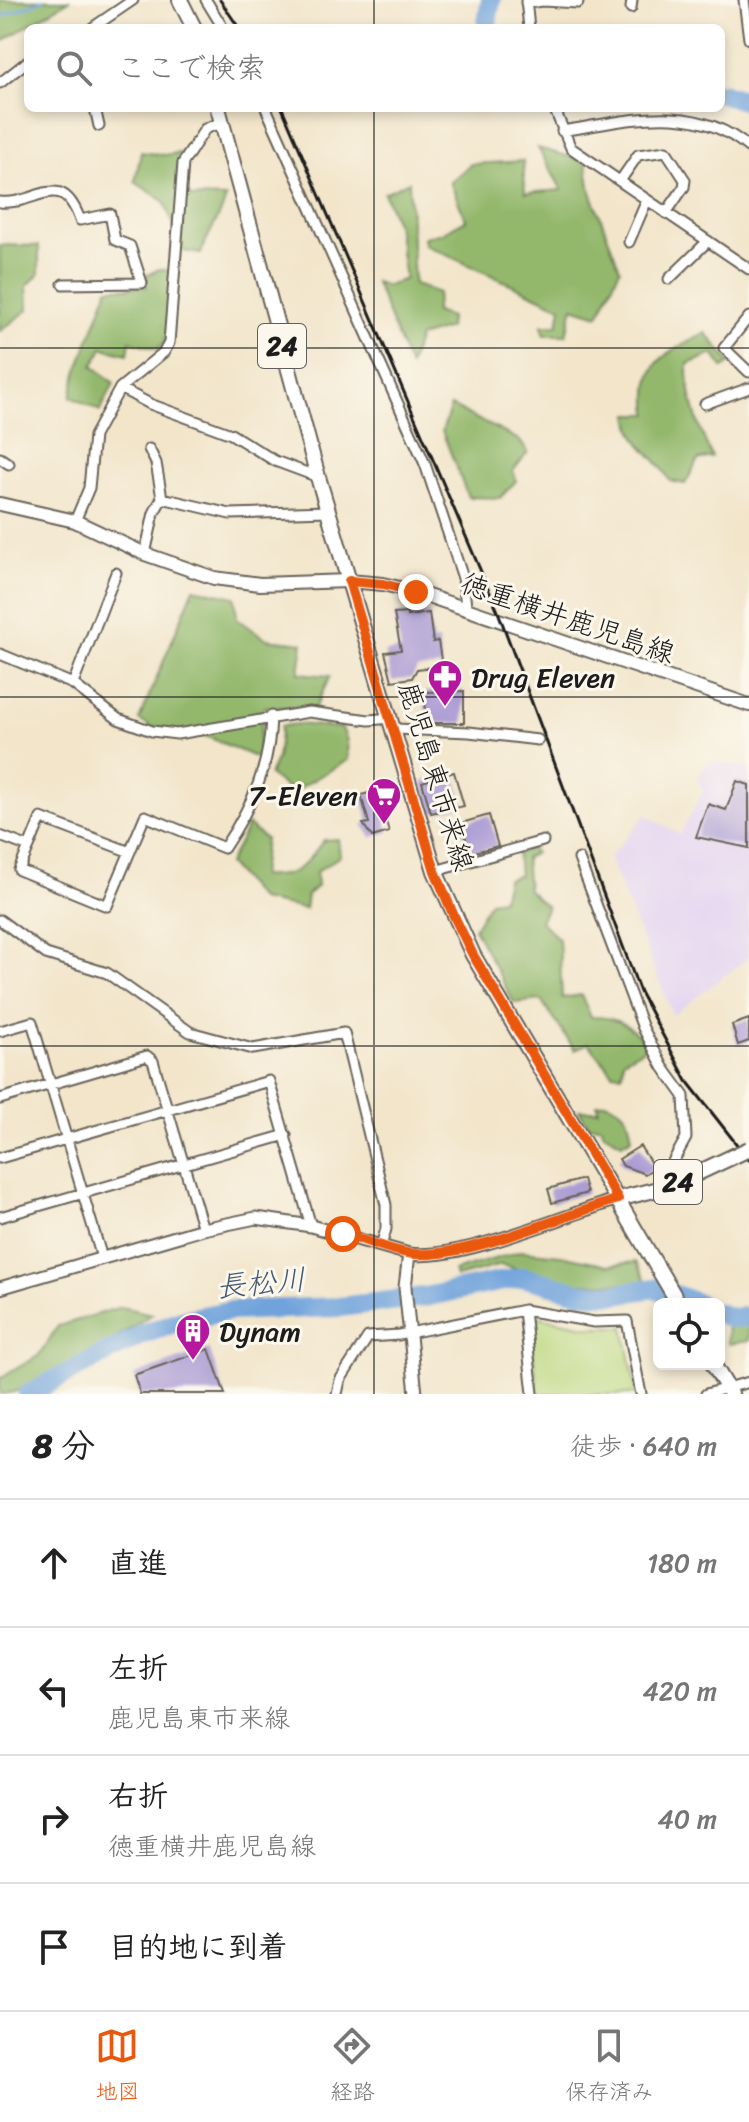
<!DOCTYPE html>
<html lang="ja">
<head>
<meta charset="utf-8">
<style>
	:root { --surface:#fff; --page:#f6f6f6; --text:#222; --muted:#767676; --line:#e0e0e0; --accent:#ea580c }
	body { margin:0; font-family:Sriracha,"Klee One",sans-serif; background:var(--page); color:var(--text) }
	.controls { position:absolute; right:24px; bottom:24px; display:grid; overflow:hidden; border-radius:12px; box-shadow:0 4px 12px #0003 }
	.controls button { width:72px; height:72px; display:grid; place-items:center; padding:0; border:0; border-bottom:2px solid var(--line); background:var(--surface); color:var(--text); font:40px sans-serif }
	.stop { position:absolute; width:24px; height:24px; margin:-18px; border:6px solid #ea580c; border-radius:50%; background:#fff }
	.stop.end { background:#ea580c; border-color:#fff; box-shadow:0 2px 8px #0008 }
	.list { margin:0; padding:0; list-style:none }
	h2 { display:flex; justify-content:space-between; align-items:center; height:104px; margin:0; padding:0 32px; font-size:34px }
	h2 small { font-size:26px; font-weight:400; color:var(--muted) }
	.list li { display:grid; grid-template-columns:52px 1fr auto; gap:24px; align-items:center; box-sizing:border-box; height:128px; padding:0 32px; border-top:2px solid var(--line) }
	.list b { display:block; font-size:30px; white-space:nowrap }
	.list p { margin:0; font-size:26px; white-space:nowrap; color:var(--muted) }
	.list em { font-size:26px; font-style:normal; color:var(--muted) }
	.icon { flex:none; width:44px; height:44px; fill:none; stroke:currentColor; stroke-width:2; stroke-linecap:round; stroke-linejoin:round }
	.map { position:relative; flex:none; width:749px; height:1394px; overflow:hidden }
	.search { position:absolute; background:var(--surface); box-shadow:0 4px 12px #0003; left:24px; right:24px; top:24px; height:88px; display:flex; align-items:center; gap:20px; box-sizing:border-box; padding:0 28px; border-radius:12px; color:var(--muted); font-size:30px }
	.sheet { height:616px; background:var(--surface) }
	nav { display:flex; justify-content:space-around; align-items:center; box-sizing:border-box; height:112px; border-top:2px solid var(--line); background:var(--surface); font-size:22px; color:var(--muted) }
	nav a { display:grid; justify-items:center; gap:4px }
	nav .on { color:var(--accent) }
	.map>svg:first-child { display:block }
	.built { fill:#e3d3f2 }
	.green { fill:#bad77d; stroke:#6b7a4c; stroke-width:2 }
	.forest { fill:#93b86c; stroke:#586a44; stroke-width:2 }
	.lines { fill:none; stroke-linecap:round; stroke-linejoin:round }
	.stream { stroke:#6fa3db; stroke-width:3 }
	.river { stroke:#6fa3db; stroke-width:20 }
	.building { fill:#ab9cd4 }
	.minor-casing { stroke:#676259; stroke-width:13 }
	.tertiary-casing { stroke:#676259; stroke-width:15 }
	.secondary-casing { stroke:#676259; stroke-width:16 }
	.primary-casing { stroke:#676259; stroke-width:18 }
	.minor { stroke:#fff; stroke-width:9 }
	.tertiary { stroke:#fff; stroke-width:11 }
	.secondary { stroke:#fff; stroke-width:12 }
	.primary { stroke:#fff; stroke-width:14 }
	.rail { stroke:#1c1c1c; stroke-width:3 }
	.primary-bridge-casing { stroke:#676259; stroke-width:18; stroke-linecap:butt }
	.primary-bridge { stroke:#fff; stroke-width:14 }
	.route { stroke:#ea580c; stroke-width:10 }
	.grid { fill:none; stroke:#1c1c1c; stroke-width:2; stroke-opacity:0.55 }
	.labels { text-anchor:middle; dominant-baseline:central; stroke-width:6; stroke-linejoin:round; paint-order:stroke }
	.shield { fill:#fbf7ec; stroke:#5f5e5a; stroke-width:2 }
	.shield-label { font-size:26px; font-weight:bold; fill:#1c1c1c }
	.street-label { font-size:28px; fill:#1c1c1c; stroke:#fbf7ec }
	.poi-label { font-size:28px; fill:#1c1c1c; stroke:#fbf7ec; text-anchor:start }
	.water-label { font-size:30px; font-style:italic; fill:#415972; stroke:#fbf7ec }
</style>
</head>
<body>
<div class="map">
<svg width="749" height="1394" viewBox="0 0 749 1394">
	<rect width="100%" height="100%" fill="#fbf7ec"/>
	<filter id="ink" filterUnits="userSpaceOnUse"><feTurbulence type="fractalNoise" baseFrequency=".0125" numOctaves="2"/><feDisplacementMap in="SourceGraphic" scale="16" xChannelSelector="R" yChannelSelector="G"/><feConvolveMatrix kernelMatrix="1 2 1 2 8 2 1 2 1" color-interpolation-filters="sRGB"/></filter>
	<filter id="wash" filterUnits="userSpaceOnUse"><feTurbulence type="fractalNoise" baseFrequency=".006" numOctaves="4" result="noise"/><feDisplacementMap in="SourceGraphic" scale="32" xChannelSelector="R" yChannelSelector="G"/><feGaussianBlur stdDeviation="1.8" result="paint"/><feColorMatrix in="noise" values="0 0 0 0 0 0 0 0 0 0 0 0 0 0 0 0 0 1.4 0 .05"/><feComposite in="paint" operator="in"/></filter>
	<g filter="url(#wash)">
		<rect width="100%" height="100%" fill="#f2e5ca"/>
		<path class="built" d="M709,760L749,768V957L673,1015L609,858L646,815L680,835L703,791L697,778Z"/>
		<path class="green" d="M534,1316L591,1327H624L637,1394H538L530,1319Z"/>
		<path class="forest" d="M0,0H69L0,43Z
			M538,148L586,161L591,192L620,269L599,315L573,307L566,335H544L542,325H558L561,307L425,245L424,237L442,233L466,220L450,182L471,164L523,161L525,193L562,190Z
			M141,152L163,155L181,153L176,172L191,197L226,198C220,220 207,233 201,254L184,251L164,201L135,182Z
			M409,181L414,284L438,293L435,312L450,317L449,328L419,337L409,366L375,282L387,286L405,279L397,225L384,193Z
			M0,245L39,246V274L27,286L28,310L0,331Z
			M159,269L172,271L166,340L158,349L130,341L128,354L103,348L93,366L114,383L100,411L71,397C78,359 97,326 108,288L147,287L145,276Z
			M706,333L731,363L723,368L713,354L688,364C687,395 699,429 712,457L698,460L685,484L670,481C654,450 634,451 629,414H649C642,360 663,355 706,333Z
			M451,406L519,440L528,452L513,471L516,481L500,498L468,497L442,431Z
			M194,588L235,597L237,619L267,639L303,643L299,673L330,676L315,708L264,707L257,758L206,736L153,728L139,720Z
			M299,724L342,728L347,741L348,760L292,792L269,775L277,758L281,726Z
			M248,825L265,839L261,876C298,878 302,867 324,840L338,839L340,856L316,872L317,886L307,895L305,909L260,900L228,864Z
			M530,848L535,853L525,858L528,890L547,907L540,921L559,939L562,998L581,995L591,1017C616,1016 634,1026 647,1047L623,1060L622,1074L613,1073L588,1043L575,1050L541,1000L514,1003L474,928L490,901L502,899L507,879L519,875L517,853Z
			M605,1102C626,1109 629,1117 632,1138L622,1143L604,1133L601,1126H589L579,1110H598L597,1104Z
			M521,1251L561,1255L608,1265L636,1262L648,1284L575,1283L501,1265L456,1277L454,1271Z
			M121,1307L152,1314C118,1336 38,1394 0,1394V1378L38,1356L58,1326Z
			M727,1322L743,1326L749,1324V1341L728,1344Z"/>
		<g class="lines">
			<path class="stream" d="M0,17L43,0"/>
			<path class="river" d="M486,28L491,0
				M721,93L749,102
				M719,1313L730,1318L749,1317
				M28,1394L143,1334L182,1320L228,1311L339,1307L424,1297L523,1277L582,1293L615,1294L655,1288L700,1304"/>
		</g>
		<g id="blocks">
			<path class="building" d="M407,613V616L429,613L433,642L438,641L442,666L417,669L412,678L392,681L385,652L401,650L394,614Z
				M464,691V723H426L425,692Z
				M454,772L464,806L431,813L422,782Z
				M737,781L749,785V848L696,837L708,804L726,810Z
				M377,791L389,832L372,837L363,824L369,823L361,795Z
				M489,815L498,846L470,853L464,832L460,833L458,824Z
				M749,1019V1041L738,1045L732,1025Z
				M640,1146L654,1168L645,1174L623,1166L619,1159Z
				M583,1179L587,1193L552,1203L548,1189Z
				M209,1349L225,1394H140L134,1375Z"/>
		</g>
	</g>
	<g filter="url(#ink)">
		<use href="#blocks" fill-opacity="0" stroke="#676259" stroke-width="2"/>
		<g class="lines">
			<defs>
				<path id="minor" d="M206,0L223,28
					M526,0L529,28
					M744,0L749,39
					M526,3L543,1L578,3
					M631,8L632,0
					M92,28L133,0
					M0,83L28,61
					M95,108L99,126
					M266,108L425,464L463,578L466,607
					M554,108L571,148L749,269
					M562,131C626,121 695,100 749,148
					M620,181L638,155L666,151L685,180L684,187L666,213
					M0,202C37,206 61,167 80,220L110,214L115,240L130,246L142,283L63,284
					M629,242L647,200
					M669,279L708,241
					M749,317L724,348L749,372
					M120,388L150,404L231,434L275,461L318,477
					M705,404L749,388
					M149,449L156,463L162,498
					M0,458L9,464
					M75,521L89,488L94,436L120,388L164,352L169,343L183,163L205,129L222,122
					M145,554L154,513L162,498L230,514L328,511
					M0,654L73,684L118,719L152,731L177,734L309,712L369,720L391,718
					M73,684L116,573
					M395,729L469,732L538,740
					M0,836L29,847L41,818L130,852
					M29,847L19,870L107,906L145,816L224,848C252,806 270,767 271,716
					M579,859L643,1028L663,1067L684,1096L686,1138L665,1176L670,1186
					M435,871L543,841
					M0,920L46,954L107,973L190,1032L253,1049L344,1033L386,1205V1229L382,1243
					M0,1031L32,1022L102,1258
					M0,1099L147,1056L153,1061L203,1229
					M0,1158L269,1081L311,1226
					M0,1217L286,1135
					M524,1310L533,1394
					M337,1394L340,1380L368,1337L399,1335L524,1310L594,1322L627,1321L641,1394
					M706,1394L749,1382"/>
				<path id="tertiary" d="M409,1254L405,1287L416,1394
					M0,1288L203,1229L256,1218L311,1226L409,1254C460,1261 566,1215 618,1199"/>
				<path id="secondary" d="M0,504L75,521L145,554L214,578L260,584L349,581L383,584L416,592L749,705"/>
				<path id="primary" d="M180,0L194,28
					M218,108L318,477L435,871L473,955L679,1304
					M618,1199L670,1186L734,1156
					M713,1364L731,1394"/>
			</defs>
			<use href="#minor" class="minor-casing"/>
			<use href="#tertiary" class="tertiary-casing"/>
			<use href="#secondary" class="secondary-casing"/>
			<use href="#primary" class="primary-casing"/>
			<use href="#minor" class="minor"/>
			<use href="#tertiary" class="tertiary"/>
			<use href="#secondary" class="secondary"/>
			<use href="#primary" class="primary"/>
			<path class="rail" d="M220,0L239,28
				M282,108L497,609L640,992L687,1081L749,1160"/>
			<defs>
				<path id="primary-bridge" d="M734,1156L749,1149"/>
			</defs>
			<use href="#primary-bridge" class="primary-bridge-casing"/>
			<use href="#primary-bridge" class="primary-bridge"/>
		</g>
	</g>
	<g class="lines" filter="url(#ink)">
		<path class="route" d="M343,1234C364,1239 396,1253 415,1254C466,1258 566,1215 618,1199L473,955L453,914L435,871L349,581L383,584L416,592"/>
	</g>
	<path class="grid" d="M374,0V28M374,108V1394M0,348H749M0,697H749M0,1046H749"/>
	<defs>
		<symbol id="pharmacy-pin" viewBox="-11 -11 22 30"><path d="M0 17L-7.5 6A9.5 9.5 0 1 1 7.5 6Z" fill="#b5179e" stroke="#fbf7ec"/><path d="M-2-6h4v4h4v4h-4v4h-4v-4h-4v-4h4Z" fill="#fff"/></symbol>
		<symbol id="supermarket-pin" viewBox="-11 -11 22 30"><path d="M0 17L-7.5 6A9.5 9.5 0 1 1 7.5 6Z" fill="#b5179e" stroke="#fbf7ec"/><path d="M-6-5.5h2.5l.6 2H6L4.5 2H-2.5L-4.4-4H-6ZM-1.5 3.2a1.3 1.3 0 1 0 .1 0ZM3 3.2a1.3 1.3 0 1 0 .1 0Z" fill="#fff"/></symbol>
		<symbol id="building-pin" viewBox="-11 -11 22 30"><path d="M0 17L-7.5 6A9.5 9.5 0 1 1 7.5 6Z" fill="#b5179e" stroke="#fbf7ec"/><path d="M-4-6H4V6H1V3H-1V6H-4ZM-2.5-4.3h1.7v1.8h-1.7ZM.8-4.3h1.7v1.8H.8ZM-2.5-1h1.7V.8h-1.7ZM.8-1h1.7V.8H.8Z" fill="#fff"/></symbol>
	</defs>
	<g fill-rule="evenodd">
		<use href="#pharmacy-pin" x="425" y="657" width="40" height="54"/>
		<use href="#supermarket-pin" x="364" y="775" width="40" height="54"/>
		<use href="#building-pin" x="173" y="1311" width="40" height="54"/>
	</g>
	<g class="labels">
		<g class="shield">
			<rect x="258" y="324" width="48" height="44" rx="6"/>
			<rect x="654" y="1160" width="48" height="44" rx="6"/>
		</g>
		<g class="shield-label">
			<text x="282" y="346">24</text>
			<text x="678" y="1182">24</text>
		</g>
		<g class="street-label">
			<text transform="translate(568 618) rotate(19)">徳重横井鹿児島線</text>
			<text transform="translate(436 776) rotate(73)">鹿児島東市来線</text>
		</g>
		<g class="poi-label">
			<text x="471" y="677">Drug Eleven</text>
			<text x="358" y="795" text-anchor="end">7-Eleven</text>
			<text x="219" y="1331">Dynam</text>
		</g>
		<g class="water-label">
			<text transform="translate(261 1283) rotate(-5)">長松川</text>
		</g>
	</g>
</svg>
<div class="controls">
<button><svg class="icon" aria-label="locate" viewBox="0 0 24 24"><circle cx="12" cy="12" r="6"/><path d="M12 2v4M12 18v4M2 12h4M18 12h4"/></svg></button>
</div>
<div class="stop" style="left:343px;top:1234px"></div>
<div class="stop end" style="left:416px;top:592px"></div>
<div class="search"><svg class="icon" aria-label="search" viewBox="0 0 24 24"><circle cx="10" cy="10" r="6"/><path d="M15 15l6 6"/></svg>ここで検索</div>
</div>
<section class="sheet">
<h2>8 分<small>徒歩 · 640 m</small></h2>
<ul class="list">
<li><svg class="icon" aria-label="ahead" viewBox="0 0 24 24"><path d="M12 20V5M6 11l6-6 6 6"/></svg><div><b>直進</b></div><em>180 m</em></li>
<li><svg class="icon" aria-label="left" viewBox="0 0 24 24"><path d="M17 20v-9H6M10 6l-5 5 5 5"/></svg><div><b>左折</b><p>鹿児島東市来線</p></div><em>420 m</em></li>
<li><svg class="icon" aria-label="right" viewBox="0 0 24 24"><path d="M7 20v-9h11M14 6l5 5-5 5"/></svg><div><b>右折</b><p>徳重横井鹿児島線</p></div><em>40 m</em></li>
<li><svg class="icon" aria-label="arrive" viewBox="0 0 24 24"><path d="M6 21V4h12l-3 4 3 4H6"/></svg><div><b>目的地に到着</b></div></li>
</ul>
</section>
<nav>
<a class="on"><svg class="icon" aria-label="map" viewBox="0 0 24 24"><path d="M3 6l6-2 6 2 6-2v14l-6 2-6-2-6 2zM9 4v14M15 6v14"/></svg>地図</a>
<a><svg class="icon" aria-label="directions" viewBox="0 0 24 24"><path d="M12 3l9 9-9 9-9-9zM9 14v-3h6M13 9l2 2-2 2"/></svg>経路</a>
<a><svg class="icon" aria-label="saved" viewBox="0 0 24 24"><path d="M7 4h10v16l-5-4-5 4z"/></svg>保存済み</a>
</nav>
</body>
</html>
